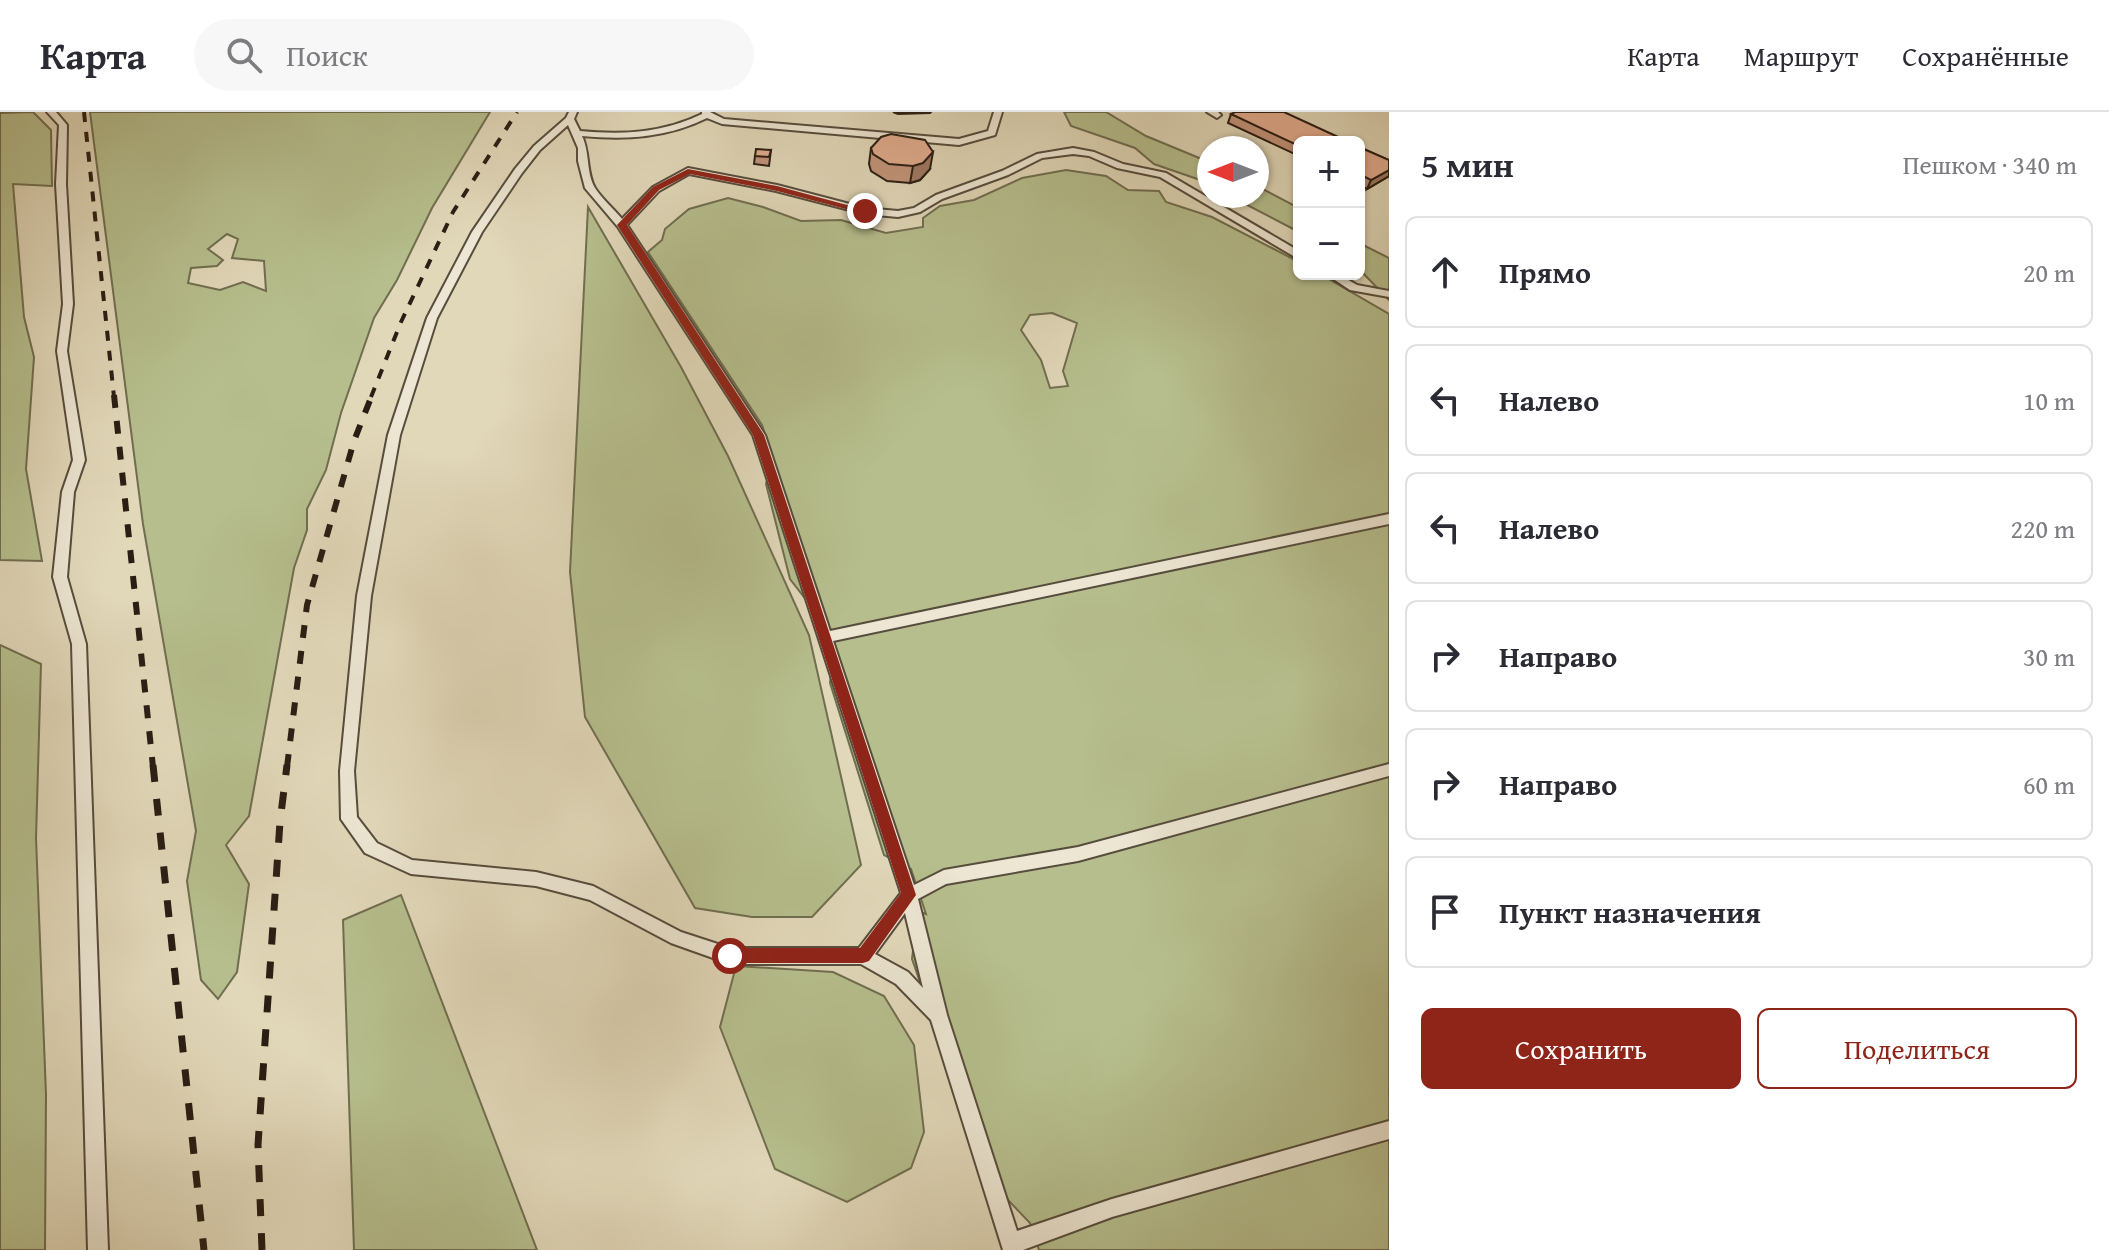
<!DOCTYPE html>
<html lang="ru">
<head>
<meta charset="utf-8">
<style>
	:root { --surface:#fff; --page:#f7f7f7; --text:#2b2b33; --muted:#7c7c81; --line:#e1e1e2; --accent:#8f2418 }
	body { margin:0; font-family:"Gentium Book Plus",serif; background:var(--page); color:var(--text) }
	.controls { position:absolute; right:24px; top:24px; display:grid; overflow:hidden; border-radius:12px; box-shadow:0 2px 6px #0004 }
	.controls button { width:72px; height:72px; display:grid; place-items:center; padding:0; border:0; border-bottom:2px solid var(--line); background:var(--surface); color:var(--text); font:40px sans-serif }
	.compass { position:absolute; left:1197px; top:24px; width:72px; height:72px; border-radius:50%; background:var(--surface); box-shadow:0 2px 6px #0004; rotate:270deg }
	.stop { position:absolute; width:24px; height:24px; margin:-18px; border:6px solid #8f2418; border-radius:50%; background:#fff }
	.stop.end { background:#8f2418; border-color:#fff; box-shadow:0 2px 8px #0008 }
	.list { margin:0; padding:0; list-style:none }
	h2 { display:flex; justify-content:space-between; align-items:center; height:104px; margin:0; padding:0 32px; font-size:34px }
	h2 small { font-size:26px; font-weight:400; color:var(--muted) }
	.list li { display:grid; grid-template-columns:52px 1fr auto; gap:24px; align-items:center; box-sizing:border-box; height:112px; margin:0 16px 16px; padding:0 16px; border:2px solid var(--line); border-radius:12px }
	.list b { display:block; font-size:30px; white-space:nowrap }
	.list em { font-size:26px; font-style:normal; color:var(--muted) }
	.actions { display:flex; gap:16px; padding:24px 32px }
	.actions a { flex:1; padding:18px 0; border:2px solid var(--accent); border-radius:12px; text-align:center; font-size:28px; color:var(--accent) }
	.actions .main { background:var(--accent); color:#fff }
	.icon { flex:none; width:44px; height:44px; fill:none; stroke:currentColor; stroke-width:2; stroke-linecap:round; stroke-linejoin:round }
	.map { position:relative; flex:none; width:1389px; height:1138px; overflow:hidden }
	header { display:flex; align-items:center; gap:48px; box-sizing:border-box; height:112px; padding:0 40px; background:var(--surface); border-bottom:2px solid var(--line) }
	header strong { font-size:38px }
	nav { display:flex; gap:44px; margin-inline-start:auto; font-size:28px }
	.search { width:560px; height:72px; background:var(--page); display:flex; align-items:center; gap:20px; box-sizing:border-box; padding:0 28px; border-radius:44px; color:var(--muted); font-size:30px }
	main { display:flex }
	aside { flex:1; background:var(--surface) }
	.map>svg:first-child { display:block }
	.green { fill:#b6be8d; stroke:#706e50; stroke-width:2; fill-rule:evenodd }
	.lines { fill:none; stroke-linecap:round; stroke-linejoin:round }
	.service-casing { stroke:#574c3d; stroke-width:4 }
	.service { fill:#ece6d2; fill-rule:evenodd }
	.rail-far2 { stroke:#291e14; stroke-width:4; stroke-dasharray:10 10; stroke-linecap:butt }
	.rail-far1 { stroke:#291e14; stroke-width:6; stroke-dasharray:13 13; stroke-linecap:butt }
	.rail { stroke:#291e14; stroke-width:7; stroke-dasharray:17 17; stroke-linecap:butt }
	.wall { fill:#c2947a; stroke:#291e14; stroke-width:2 }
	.shaded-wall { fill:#9e7863; stroke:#291e14; stroke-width:2 }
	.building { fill:#e1ac8e; stroke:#291e14; stroke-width:2 }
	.route { fill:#8f2418 }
</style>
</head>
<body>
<header>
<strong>Карта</strong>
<div class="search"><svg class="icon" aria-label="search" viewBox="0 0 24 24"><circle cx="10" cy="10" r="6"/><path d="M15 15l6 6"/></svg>Поиск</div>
<nav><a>Карта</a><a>Маршрут</a><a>Сохранённые</a></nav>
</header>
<main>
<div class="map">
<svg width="1389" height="1138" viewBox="0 0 1389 1138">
	<rect width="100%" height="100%" fill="#e1d8b9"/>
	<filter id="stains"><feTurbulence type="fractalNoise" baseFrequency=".0025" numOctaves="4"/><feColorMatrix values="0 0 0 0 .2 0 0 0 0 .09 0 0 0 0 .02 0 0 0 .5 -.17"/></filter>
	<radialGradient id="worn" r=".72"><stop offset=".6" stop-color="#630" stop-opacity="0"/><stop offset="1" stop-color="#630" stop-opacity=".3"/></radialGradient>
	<path class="green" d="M33,0L51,18L52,74L13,72L24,205L34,245L26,357L42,449L0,448V1Z
		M90,0H490L432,96L397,168L374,206L341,301L326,358L307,397V418L294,456L249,704L226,733L249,772L237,860L218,887L201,868L187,769L196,719L143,412ZM227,122L238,127L232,146L264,149L266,179L243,170L220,178L188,171L191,156L217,154L223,148L208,137Z
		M1064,0H1106L1146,24L1209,50V71L1154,52L1135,36L1071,14Z
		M1066,58L1106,64L1128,78L1159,79L1166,90L1212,105L1299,150V162H1320L1389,202V1138H1039L1030,1111L988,1067L912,847L918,799L926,802L911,757L884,743L830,571L835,530L831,520L790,467L766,372L773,347L762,313L648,140L662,128L665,117L689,97L728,86L763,95L801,109L841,108L886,121L923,115V106L940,94L974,88L1022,66ZM1052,201L1077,211L1063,259L1068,274L1050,276L1041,248L1021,218L1030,203Z
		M1257,74L1299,96V120L1230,84H1257Z
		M588,95L681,255L728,344L809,523L861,753L812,805H752L695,796L585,605L570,460Z
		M1359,131L1389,146V188L1359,157Z
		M0,533L41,552L36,726L46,983L45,1138H0Z
		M401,783L537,1138H354L343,808Z
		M736,854L833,860L884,884L914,933L924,1020L911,1056L847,1090L775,1057L720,915Z"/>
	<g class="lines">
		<defs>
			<path id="service" d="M47,0H56L67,13L66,72L73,192L67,239L85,348L74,380L67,465L86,532L108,1138H88L72,532L53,465L62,380L73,348L57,239L63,192L56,72L59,13Z
				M569,0H577L574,7L580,19C623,23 663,21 702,2V0H710L724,7L959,27L988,19L994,0H1002L995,23L959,33L722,12L707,6C667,26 626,28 582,24C590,40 586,61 595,76C602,87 614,97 622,107L653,75L688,56L777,73L865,96L898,99L914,96L936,83L1002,59L1037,42L1073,36L1094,40L1123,52L1166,61L1299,139V146L1295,145L1160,65L1117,56L1089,44L1073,42L1042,46L1008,63L942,87L920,100L898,105L865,102L776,79L689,62L659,79L627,113L765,323L830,519L1389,402V412L833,529L914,773L944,758L1078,735L1389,652V664L1078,749L946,772L918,787L947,903L1017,1119L1112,1087L1389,1009V1027L1112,1105L1023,1138H1003L931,908L896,872L861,852H730L671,831L590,788L536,774L411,762L365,741L341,707L340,659L357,484L388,323L427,206L472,120L515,57L534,34L566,6ZM568,13L578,36V49L585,76L618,115L753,323L901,781L859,836H730L681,820L593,774L536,760L412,748L377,731L357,705L354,659L371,484L400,323L437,206L482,120L522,61L540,38ZM905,801L923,876L908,860L875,842Z
				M1207,0H1218L1221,3L1217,6Z
				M1326,162H1338L1357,173L1389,179V185L1350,178Z"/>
		</defs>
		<use href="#service" class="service-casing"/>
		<use href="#service" class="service"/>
		<path class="rail-far2" d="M84,0L114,285
			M371,285L401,210L453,100L517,0"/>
		<path class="rail-far1" d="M114,283L153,655
			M287,655L307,493L354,329L372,283"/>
		<path class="rail" d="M153,653L204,1138
			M262,1138L258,1033L280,710L287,653"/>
	</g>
	<path class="wall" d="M893,0H931L930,1L898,2Z
		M1231,2L1299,30V44L1228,11Z
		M1359,35L1389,48V64L1367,77L1359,73Z
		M871,36L930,57L920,68L910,71L887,69L871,59L869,52Z
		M771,38L769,54L754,52L755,44Z"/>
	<path class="shaded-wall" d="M933,40L930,57L920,68L910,71L913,54Z
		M1389,58V64L1367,77L1371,68Z"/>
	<path class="building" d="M1235,0H1284L1349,30H1299V34L1231,2Z
		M891,22L925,28L933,40L923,51L913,54L889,52L873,42L871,36L881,25Z
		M1359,35L1389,48V58L1371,68L1359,62Z
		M756,37L771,38L769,45L755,44Z"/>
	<path class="route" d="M688,57L777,74L869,99L865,102L777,79L690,62L659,78L627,113L764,323L916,783L869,849L863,851H730L723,844L730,836H860L901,781L753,323L617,113L653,75Z"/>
	<rect width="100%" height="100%" filter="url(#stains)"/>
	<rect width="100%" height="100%" fill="url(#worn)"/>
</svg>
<div class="controls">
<button>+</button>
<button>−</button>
</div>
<svg class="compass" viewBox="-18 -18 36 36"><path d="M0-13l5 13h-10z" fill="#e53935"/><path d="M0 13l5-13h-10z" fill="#7c7c81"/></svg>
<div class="stop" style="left:730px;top:844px"></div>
<div class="stop end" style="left:865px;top:99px"></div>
</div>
<aside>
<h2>5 мин<small>Пешком · 340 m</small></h2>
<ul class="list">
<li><svg class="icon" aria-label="ahead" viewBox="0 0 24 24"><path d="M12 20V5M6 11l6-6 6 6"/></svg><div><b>Прямо</b></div><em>20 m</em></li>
<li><svg class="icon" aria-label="left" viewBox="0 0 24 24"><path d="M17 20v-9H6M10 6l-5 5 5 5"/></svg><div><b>Налево</b></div><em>10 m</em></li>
<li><svg class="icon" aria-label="left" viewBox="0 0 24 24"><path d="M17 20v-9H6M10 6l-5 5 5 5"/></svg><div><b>Налево</b></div><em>220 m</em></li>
<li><svg class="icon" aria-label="right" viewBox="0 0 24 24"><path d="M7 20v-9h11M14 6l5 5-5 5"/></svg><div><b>Направо</b></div><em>30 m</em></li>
<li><svg class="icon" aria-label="right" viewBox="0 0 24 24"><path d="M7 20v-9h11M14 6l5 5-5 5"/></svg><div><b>Направо</b></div><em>60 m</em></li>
<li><svg class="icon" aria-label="arrive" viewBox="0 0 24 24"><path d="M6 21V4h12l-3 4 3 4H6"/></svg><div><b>Пункт назначения</b></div></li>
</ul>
<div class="actions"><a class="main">Сохранить</a><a>Поделиться</a></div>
</aside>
</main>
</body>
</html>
